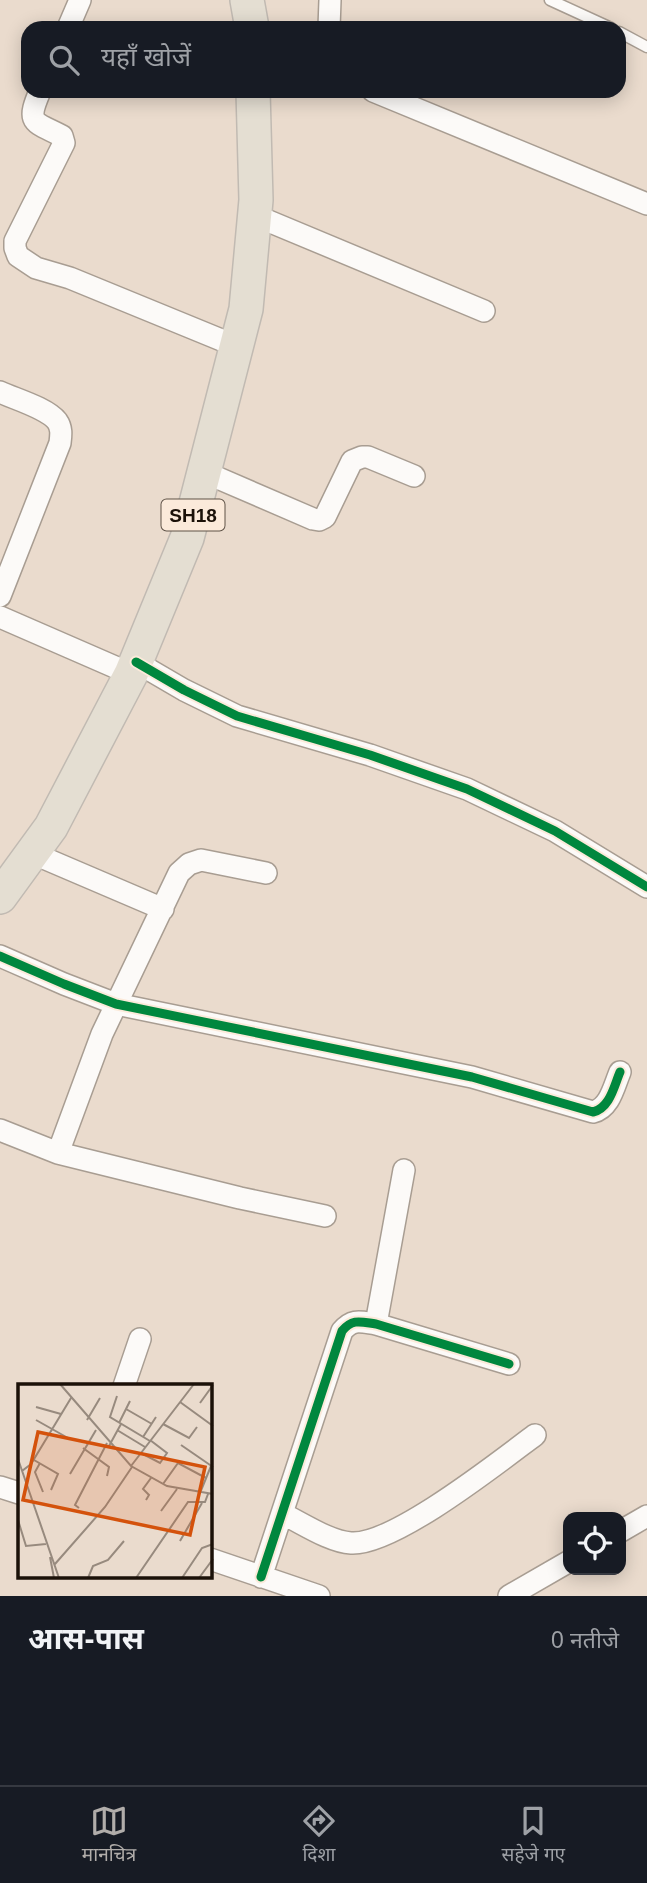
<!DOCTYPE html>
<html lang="hi">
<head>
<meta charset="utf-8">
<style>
	:root { --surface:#171b24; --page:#242831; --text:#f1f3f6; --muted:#9ea1a6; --line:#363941; --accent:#b1adaa }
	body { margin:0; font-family:Arial,"Noto Sans Devanagari",sans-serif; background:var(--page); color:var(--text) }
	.controls { position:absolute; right:21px; bottom:21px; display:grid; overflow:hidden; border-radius:14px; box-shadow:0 4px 18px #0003 }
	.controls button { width:63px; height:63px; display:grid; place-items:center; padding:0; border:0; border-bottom:2px solid var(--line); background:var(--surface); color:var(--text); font:35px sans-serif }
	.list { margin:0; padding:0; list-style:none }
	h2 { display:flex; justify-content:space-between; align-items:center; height:91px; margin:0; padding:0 28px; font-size:30px }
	h2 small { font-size:23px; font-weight:400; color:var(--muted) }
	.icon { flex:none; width:38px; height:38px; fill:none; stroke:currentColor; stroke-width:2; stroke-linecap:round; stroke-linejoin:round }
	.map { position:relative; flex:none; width:647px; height:1596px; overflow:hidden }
	.search { position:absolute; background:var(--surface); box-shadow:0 4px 18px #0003; left:21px; right:21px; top:21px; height:77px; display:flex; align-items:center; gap:18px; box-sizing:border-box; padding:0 24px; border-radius:21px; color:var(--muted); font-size:26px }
	.sheet { height:189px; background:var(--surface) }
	nav { display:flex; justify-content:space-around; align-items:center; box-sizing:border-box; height:98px; border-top:2px solid var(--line); background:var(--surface); font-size:19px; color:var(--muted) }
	nav a { display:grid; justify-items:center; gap:4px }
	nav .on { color:var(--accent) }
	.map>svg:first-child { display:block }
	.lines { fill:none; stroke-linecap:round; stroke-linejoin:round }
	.lane-casing { stroke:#a89d92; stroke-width:13 }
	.street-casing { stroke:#a89d92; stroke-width:24 }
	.primary-casing { stroke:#c1bab2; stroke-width:36 }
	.lane { stroke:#fcfaf8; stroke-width:10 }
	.street { stroke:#fcfaf8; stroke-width:21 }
	.primary { stroke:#e4ded2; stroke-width:33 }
	.cycleway-casing { stroke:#fbeada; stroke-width:13 }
	.cycleway { stroke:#00873e; stroke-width:9 }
	.labels { text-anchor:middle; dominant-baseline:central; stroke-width:7; stroke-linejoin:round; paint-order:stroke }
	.shield { fill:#fbeada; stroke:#5e5247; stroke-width:2 }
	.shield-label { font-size:19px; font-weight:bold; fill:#1b1108 }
	.inset-road { fill:none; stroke:#978a7e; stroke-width:2 }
	.view { fill:#d4520c; fill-opacity:0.15; stroke:#d4520c; stroke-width:3.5 }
	.inset-edge { fill:none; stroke:#1b1108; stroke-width:3.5 }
</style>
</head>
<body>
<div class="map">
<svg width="647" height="1596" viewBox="0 0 647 1596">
	<rect width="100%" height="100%" fill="#eadbcd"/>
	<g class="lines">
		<defs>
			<path id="lane" d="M550,0L611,28
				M619,32L647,47"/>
			<path id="street" d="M68,28L80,0
				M329,28L330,0
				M40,91C26,124 33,121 62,136L64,143L15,241V248L18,256L36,268L70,278L236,346
				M373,91L647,204
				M254,215L484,311
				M0,392C15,399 47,408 57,421C62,428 61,435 60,443L0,596
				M204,472L313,519L319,520L325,517L352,461L362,457H368L414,476
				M0,617L131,674
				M136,662L184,690L237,716L370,755L467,789L555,831L647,887
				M32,853L163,909
				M0,956L64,984L116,1004L472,1077L593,1112C610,1108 614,1086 620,1072
				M0,1130L58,1153L240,1198L325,1216
				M58,1153L102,1034L179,873L189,864L201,860L266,873
				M376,1324L404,1170
				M124,1386L140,1339
				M0,1487L19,1493
				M283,1514C302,1523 330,1542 351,1543C393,1546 500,1461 535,1435
				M621,1531L647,1516
				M210,1559L319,1596
				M261,1577L342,1331C353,1318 361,1322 376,1324L509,1364
				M509,1596L568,1562"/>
			<path id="primary" d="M247,0L252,28
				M0,897L51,827L131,674L187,538L246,309L256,200L253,91"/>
		</defs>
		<use href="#lane" class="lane-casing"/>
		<use href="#street" class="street-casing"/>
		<use href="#primary" class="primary-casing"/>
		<use href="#lane" class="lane"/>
		<use href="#street" class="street"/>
		<use href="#primary" class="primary"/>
		<defs>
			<path id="cycleway" d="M136,662L184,690L237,716L370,755L467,789L555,831L647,887
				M0,956L64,984L116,1004L472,1077L593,1112C610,1108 614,1086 620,1072
				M261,1577L342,1331C353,1318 361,1322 376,1324L509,1364"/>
		</defs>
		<use href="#cycleway" class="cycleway-casing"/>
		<use href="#cycleway" class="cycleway"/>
	</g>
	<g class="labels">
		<rect class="shield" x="161.5" y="499.5" width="63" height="31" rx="5"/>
		<g class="shield-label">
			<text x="193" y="515">SH18</text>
		</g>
	</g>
	<g transform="translate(18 1384)">
		<rect width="194" height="194" fill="#eadbcd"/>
		<path class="inset-road" d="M42,0L113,82L149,102L195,110M99,12L92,33L132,57M162,18L195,42M182,19L195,1M18,23L43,30M108,25L134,40M18,36L50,54M69,36L82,14M101,39L112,17M145,40L171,54L179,43M99,46L127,63M125,53L138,33M163,61L195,83M91,62L103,40M65,64L91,83L89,92M123,69L142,79L149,69L132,56M0,75L41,194M16,76L40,90L33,106M22,79L17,88L25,108M113,82L176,0M4,87L13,80L53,14M52,90L78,46M145,100L160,79L188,94M182,109L193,82M128,116L131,111L125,105L133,94M61,124L57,121L89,59M143,127L159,105M0,136L8,162L28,160M162,157L184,119M32,173L36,194M37,180L87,123L114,83M70,194L75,182L90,176L106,157M118,194L170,118H187L190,110M164,194L184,164L195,160M181,194L195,175"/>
		<path class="view" d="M20,48L187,83L172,151L5,116Z"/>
		<rect width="194" height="194" class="inset-edge"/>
	</g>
</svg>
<div class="controls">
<button><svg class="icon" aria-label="locate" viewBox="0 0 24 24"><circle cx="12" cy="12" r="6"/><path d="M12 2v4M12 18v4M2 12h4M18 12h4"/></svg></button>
</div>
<div class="search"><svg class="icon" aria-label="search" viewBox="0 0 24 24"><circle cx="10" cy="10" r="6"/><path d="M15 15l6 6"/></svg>यहाँ खोजें</div>
</div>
<section class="sheet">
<h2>आस-पास<small>0 नतीजे</small></h2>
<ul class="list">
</ul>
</section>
<nav>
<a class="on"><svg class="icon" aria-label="map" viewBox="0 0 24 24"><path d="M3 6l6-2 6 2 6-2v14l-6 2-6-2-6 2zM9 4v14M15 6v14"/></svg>मानचित्र</a>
<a><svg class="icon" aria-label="directions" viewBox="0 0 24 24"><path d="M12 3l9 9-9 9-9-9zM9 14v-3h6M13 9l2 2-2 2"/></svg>दिशा</a>
<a><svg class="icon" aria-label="saved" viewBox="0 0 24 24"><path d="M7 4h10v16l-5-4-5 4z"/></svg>सहेजे गए</a>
</nav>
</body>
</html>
